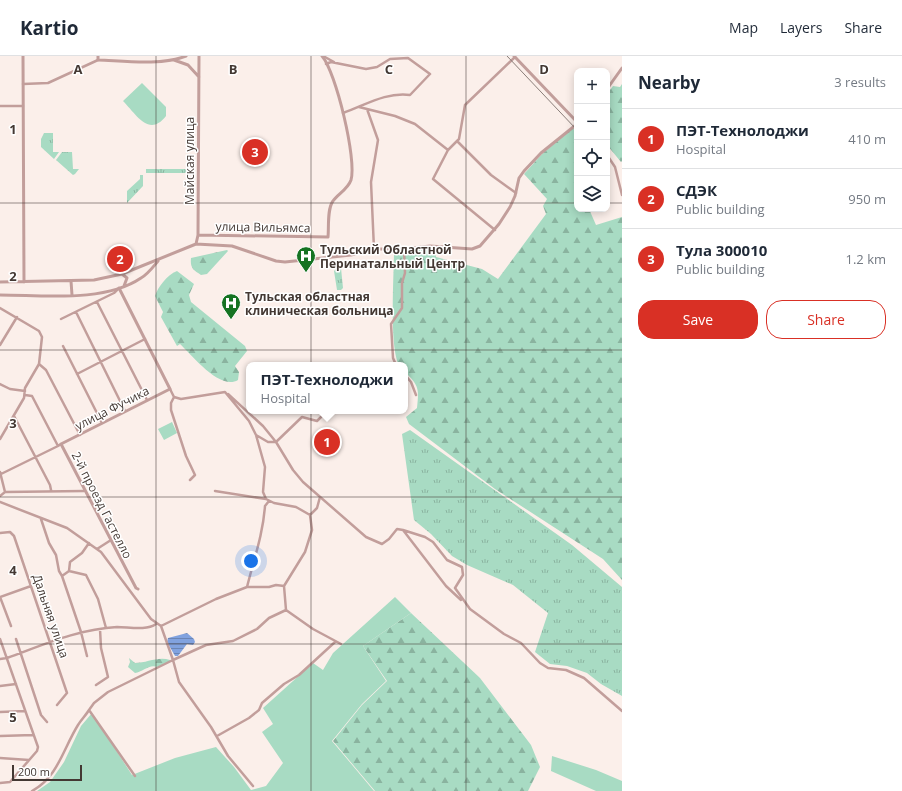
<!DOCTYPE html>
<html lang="en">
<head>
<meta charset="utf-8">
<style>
	:root { --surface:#fff; --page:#f6f6f7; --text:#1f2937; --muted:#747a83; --line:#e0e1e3; --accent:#d93025 }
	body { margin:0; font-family:"Open Sans",sans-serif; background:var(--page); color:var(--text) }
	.controls { position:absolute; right:12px; top:12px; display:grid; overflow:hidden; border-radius:8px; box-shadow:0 2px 10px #0003 }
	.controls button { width:36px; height:36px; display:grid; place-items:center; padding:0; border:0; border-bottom:1px solid var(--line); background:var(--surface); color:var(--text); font:20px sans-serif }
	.scale { position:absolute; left:12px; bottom:10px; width:70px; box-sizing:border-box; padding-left:4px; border:2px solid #433833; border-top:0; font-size:11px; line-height:14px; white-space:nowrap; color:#433833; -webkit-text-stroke:3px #fff; paint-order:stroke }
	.you { position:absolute; left:251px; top:505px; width:14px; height:14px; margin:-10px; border:3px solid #fff; border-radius:50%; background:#1a73e8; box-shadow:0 0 0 6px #1a73e833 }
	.badge { display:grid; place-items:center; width:26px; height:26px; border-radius:50%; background:var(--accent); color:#fff; font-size:13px; font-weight:700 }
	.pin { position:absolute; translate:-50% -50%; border:2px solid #fff; box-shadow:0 1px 4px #0006 }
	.popup { position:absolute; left:246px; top:306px; width:162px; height:52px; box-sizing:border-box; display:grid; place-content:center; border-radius:8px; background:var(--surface); filter:drop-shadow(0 1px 3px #0005); font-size:13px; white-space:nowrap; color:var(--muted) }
	.popup b { font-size:15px; color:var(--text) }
	.popup::after { content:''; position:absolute; left:50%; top:100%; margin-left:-8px; border:8px solid transparent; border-top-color:var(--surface) }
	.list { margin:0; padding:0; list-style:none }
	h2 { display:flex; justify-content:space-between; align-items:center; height:52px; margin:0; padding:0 16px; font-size:17px }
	h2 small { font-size:13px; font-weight:400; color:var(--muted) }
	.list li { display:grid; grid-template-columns:26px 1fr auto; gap:12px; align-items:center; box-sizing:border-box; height:60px; padding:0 16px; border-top:1px solid var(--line) }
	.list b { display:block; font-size:15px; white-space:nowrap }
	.list p { margin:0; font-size:13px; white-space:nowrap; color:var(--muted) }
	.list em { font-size:13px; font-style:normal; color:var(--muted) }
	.actions { display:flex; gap:8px; padding:12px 16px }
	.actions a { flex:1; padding:9px 0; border:1px solid var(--accent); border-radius:16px; text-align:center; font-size:14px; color:var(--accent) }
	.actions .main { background:var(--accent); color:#fff }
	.icon { flex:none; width:22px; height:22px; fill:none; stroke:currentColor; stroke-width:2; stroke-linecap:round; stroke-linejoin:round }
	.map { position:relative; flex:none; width:622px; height:735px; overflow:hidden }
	header { display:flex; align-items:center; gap:24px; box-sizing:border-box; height:56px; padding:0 20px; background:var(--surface); border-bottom:1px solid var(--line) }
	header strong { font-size:19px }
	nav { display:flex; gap:22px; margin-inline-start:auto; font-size:14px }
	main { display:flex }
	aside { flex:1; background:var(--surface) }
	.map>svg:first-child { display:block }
	.grass { fill:url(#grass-tufts) }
	.forest { fill:url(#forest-firs) }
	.garden { fill:#a8dbc3 }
	.water { fill:url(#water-rules) }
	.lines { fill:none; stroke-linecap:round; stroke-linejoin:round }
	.minor { stroke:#c29e9b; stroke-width:2.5 }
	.tertiary { stroke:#c29e9b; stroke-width:3 }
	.tram { stroke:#8a7e79; stroke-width:1 }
	.grid { fill:none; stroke:#433833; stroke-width:1; stroke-opacity:0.55 }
	.labels { text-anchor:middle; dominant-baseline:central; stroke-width:3; stroke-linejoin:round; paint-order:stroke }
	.street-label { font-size:12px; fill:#433833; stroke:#fff }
	.poi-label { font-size:12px; font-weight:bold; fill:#433833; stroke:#fff; text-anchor:start }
	.grid-label { font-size:13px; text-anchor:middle; font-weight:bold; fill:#433833; stroke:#fff; stroke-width:3; stroke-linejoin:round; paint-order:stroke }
</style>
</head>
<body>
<header>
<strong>Kartio</strong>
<nav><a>Map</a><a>Layers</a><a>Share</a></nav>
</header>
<main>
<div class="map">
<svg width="622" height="735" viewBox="0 0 622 735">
	<defs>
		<pattern id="grass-tufts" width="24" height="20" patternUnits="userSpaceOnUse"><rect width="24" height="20" fill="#a8dbc3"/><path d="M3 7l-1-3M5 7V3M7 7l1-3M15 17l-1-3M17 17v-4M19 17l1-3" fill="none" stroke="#8ab39f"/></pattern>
		<pattern id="forest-firs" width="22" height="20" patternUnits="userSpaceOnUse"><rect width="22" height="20" fill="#a8dbc3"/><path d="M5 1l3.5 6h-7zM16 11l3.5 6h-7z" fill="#8ab39f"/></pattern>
		<pattern id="water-rules" width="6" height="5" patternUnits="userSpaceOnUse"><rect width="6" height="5" fill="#81a2df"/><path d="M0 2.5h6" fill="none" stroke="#6b85b5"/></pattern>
	</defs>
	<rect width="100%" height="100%" fill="#fbefea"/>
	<path class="grass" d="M44,77H53V96H59L54,103L41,91V83Z
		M62,96H72L73,113H79L75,118L73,119L56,104Z
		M187,101L189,117H146V113H187Z
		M140,119H143V130L127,147V135L140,123Z
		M338,211L341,212L343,232L341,234H337L334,215Z
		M410,374L572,489L622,531V640L601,628L587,617L567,610L550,608L535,596L548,557L513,529L467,509L452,500L431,478L414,464L402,378Z"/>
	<path class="forest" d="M622,28V105L621,106L607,89V38L613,30L620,31Z
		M573,72L577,77V153H589L596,169L622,161V524L603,503L495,433L409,368L406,361L417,352C419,332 419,330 405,316V309H399C389,291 394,219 394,195L436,192V201L482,213L498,223L546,158L543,150L547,143L524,118L542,98Z
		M227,194L228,195L207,218L201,219C193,214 190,212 191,202Z
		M177,215L194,228L189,239L191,246L245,290L247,295L235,310L239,316L238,324C220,335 192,299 180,288L177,290L161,261L163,256L155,240C158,231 167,219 177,215Z
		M411,557L480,622L531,689L540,711L528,735H375L333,685L362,649L387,625L363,590Z
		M129,602L135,607C147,607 158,600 170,604V605L157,611C149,608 143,616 135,617L128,611L130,606Z"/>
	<path class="garden" d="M142,27L166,51V60C149,82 136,58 123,45Z
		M172,366L177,377L164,384L158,373Z
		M395,541L411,557L363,590L386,625L362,648L332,685L374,735H37L50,726L64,706L81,670L92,657L132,719L175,702L216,691L234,711L251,734L266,730L283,707L262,676L273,668L263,652L313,607L323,614L333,597Z
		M552,700L596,714L622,725V735H596L551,715Z"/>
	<path class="water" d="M187,577L194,583L195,586L193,589L187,588L178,600H175L167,586L168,582Z"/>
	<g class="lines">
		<path class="minor" d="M323,0L334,6
			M326,8L331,6L366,13L377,11L390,3L408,2L430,18L410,39C385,36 366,49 343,57
			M23,28L48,27L98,4
			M0,50H23
			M359,51L395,60L415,68L448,94
			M367,53L378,84L371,126L374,193
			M458,86L491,119L516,137
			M607,99L615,111L622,139
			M495,174L433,123L448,94L459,83L465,49L515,1
			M97,246L147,344
			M0,252L39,275L42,281L39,308L25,332L24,342L0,383
			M76,256L125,355
			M61,263L114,237L119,232
			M0,289L17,261
			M63,290L102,367
			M39,308L46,314L80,379
			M396,309L393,302L391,268L402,252V227L405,217L404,193
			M77,318L145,283
			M405,319L411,326L416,339
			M0,328L10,333L25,335
			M170,333L174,341L181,343L225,336L249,365L256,379L265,411L263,436L266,443L274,447L296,451L310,459L312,474L305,496L284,530L286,554L313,573L341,588
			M228,338L263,370L276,386L293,414L303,426L366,481L382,488L389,483L397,473L403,474L425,481L433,486L447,504L462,511L463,519L455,532L470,553L504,578L521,587L540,607L548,612L566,614L584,622L622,655
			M25,339L32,340L58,390L61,388
			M174,341L171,347V354L186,400L195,419L190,424
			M14,360L50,429L51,434
			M256,379L268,386H276L302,361L317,365L327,355
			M0,416L5,436
			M1,418L58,390
			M215,435L266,443
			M0,440L5,436L84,435
			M0,446L67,472L101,496L151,563L161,570L173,604L108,636L94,647L89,654L135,720
			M310,459L317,452L320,441
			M41,463L49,487L56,499L59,515L62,520L81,576L87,600
			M403,474L446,530L461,544
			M0,477L10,476L14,480L67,637L57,649
			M97,493L111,484
			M69,515L70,506L82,497L89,487
			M62,520L69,515L86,519L98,543L106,572
			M247,531C254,503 263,478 265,450L269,445
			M0,541L31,530
			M0,541L11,570
			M161,570L216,543L247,531H269L276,529L284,530
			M0,583L38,691L37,695L10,726L0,727
			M16,583L41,659L47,666
			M0,603L7,602C43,589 78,573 117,571C129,571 146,575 156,568
			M96,629L108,621L101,592L100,573
			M0,630L16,628
			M0,656L25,655
			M0,680L33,679
			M217,680L249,662L259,654L262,647L284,628L299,619L335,586
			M0,702L29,704
			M253,730L228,700L211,671L179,626L173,604L206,589L233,585L257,573L269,562L286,554
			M32,735C58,721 63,693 78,669C81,664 86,659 89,654"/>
		<path class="tertiary" d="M23,0L24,226
			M98,0V4C124,5 161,10 186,0
			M514,0L577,66
			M174,4L188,9L199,21
			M607,33L622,12
			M198,179L328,181C329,171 327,153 333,145C338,138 348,133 351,124C357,104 336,16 322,0
			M196,188L198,179L199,0
			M122,218L127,222L124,230
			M71,225L72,239
			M0,226L94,224L122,218L196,188L232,190L276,205L285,206L351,199L374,193H404L430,190L472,193L480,190L499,168L510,151L515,140L519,122L524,115L541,97L577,68
			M119,232L170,333L61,388L136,532L138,533
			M0,239C43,239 104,247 141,222C148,218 153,211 158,205"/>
		<path class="tram" d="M507,0L577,74
			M607,108V119"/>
	</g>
	<path class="grid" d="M156,0V735M311,0V735M466,0V735M0,147H577M607,147H622M0,294H622M0,441H622M0,588H622"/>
	<defs>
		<symbol id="hospital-pin" viewBox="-11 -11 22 30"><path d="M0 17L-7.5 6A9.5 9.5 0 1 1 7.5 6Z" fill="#157322" stroke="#fff"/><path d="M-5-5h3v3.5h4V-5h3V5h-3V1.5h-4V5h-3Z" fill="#fff"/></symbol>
	</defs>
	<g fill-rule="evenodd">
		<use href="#hospital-pin" x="295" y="189" width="22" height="30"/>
		<use href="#hospital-pin" x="220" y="236" width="22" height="30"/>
	</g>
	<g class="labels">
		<g class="street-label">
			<text transform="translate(189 105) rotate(-90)">Майская улица</text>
			<text transform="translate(263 171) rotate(1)">улица Вильямса</text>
			<text transform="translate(112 352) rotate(-27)">улица Фучика</text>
			<text transform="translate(102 449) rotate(63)">2-й проезд Гастелло</text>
			<text transform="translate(51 560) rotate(71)">Дальняя улица</text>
		</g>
		<g class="poi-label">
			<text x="320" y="193">Тульский Областной<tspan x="320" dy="14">Перинатальный Центр</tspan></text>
			<text x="245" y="240">Тульская областная<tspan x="245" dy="14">клиническая больница</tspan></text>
		</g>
	</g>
	<g class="grid-label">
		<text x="78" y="18">A</text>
		<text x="233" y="18">B</text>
		<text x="389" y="18">C</text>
		<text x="544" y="18">D</text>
		<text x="13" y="78">1</text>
		<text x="13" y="225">2</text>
		<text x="13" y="372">3</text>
		<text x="13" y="519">4</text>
		<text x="13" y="666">5</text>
	</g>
</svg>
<div class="controls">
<button>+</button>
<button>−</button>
<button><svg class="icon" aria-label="locate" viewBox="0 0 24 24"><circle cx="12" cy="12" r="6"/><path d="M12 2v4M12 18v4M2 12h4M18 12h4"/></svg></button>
<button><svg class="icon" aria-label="layers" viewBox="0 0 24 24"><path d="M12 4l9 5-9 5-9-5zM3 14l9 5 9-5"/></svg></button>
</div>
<div class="scale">200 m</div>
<div class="you"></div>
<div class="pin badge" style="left:327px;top:386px">1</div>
<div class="popup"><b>ПЭТ-Технолоджи</b>Hospital</div>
<div class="pin badge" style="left:120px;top:203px">2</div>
<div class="pin badge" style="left:255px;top:96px">3</div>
</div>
<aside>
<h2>Nearby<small>3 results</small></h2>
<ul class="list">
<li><span class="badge">1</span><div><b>ПЭТ-Технолоджи</b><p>Hospital</p></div><em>410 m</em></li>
<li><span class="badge">2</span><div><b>СДЭК</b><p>Public building</p></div><em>950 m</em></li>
<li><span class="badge">3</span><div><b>Тула 300010</b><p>Public building</p></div><em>1.2 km</em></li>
</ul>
<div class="actions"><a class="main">Save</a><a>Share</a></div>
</aside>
</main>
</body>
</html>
